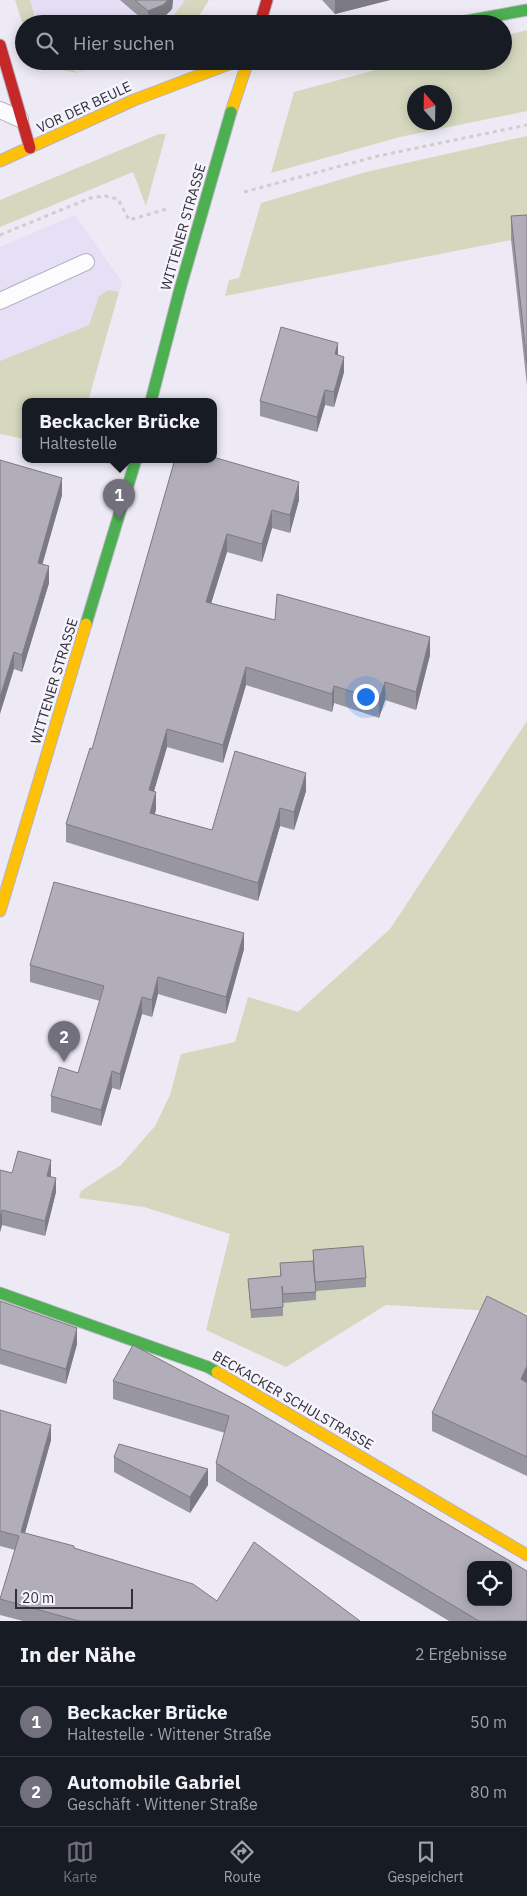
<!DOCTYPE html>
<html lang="de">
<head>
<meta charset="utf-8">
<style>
	:root { --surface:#171b24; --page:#20242c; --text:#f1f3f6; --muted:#9ea1a6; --line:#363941; --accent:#73707d }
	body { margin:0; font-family:"IBM Plex Sans",sans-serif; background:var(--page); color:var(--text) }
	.controls { position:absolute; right:15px; bottom:15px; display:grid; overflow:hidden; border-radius:10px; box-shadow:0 2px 12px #0003 }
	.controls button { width:45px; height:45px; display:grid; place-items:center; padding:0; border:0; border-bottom:1px solid var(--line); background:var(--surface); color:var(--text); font:25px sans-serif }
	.compass { position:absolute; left:407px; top:85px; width:45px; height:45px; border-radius:50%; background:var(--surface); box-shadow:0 2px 12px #0003; rotate:340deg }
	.scale { position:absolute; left:15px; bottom:12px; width:118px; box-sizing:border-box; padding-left:5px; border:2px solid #322e3c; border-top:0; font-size:14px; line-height:18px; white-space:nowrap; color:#322e3c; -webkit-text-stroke:4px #f6f4fb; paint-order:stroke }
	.you { position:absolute; left:365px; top:696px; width:18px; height:18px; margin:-12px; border:4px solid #fff; border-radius:50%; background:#1a73e8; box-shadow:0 0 0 8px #1a73e833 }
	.badge { display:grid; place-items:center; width:32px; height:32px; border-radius:50%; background:var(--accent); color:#fff; font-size:16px; font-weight:700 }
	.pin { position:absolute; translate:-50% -41px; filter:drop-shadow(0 1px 2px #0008) }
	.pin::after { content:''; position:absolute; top:26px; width:18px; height:15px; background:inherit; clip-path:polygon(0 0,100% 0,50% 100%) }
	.popup { position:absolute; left:22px; top:398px; width:195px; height:65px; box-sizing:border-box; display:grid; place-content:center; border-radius:10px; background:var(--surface); filter:drop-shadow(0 1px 4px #0005); font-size:16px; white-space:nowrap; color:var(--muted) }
	.popup b { font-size:19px; color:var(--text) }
	.popup::after { content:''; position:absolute; left:50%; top:100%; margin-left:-10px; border:10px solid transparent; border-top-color:var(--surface) }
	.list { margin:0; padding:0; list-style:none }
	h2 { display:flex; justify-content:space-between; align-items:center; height:65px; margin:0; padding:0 20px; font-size:21px }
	h2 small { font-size:16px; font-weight:400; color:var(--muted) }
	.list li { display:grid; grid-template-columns:32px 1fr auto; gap:15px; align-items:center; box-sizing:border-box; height:70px; padding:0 20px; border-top:1px solid var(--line) }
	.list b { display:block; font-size:19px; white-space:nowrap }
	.list p { margin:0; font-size:16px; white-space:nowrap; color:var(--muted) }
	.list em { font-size:16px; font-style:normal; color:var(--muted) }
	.icon { flex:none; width:28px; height:28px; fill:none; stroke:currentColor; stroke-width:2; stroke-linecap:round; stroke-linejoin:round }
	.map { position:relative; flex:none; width:527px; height:1621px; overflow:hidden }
	.search { position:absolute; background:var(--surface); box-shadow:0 2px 12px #0003; left:15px; right:15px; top:15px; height:55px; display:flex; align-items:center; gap:12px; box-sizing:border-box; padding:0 18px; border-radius:28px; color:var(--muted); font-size:19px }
	.sheet { height:205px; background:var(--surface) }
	nav { display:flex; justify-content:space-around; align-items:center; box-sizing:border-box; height:70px; border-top:1px solid var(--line); background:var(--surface); font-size:14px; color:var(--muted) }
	nav a { display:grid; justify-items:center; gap:2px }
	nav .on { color:var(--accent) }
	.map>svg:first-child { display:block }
	.built { fill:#e6e0f7 }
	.green { fill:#d5d8be; fill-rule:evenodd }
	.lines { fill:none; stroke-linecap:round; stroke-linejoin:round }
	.lane-casing { stroke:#b6b3bf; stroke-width:18 }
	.fast-casing { stroke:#b6b3bf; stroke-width:13 }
	.slow-casing { stroke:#b6b3bf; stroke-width:13 }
	.jam-casing { stroke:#b6b3bf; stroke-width:13 }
	.path { stroke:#cecdd1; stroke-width:3; stroke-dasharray:4 4; stroke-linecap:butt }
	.lane { stroke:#fcfcfe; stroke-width:16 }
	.fast { stroke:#4caf50; stroke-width:11 }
	.slow { stroke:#ffc107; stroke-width:11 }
	.jam { stroke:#c62828; stroke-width:11 }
	.fast-bridge-casing { stroke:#b6b3bf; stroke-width:13; stroke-linecap:butt }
	.fast-bridge { stroke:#4caf50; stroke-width:11 }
	.wall { fill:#98969f }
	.shaded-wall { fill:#7c7a82 }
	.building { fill:#b1aeb9; stroke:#7c7a82; fill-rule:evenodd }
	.labels { text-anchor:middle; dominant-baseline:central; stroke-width:5; stroke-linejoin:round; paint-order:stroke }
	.street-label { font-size:14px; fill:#322e3c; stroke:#f6f4fb }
</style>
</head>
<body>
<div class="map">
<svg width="527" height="1621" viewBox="0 0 527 1621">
	<rect width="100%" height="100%" fill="#edeaf5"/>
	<path class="built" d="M30,0H185L167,24H37Z
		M64,61H121L77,73Z
		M75,215L122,282L119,292L108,290L99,296L89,325L0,361V247Z"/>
	<path class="green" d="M15,0H30L37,24H24V28Z
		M185,0H209L194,24H167Z
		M527,30V111L400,137L271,173L294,92L409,61H503V36ZM414,92H444V122H414Z
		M43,61H64L77,73L53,68Z
		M159,134H166L146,206L133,172L0,227V200Z
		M527,136V237L225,296L229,280L239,278L261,203L366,172Z
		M108,290L119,292L88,401H25V439L0,434V361L89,325L99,296Z
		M527,721V1313L386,1305L286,1367L206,1330L230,1234L144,1207L79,1198L81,1191L121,1165L155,1126L170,1095L181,1054L235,1042L248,997L298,1012L390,929Z"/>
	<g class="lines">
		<defs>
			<path id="lane" d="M0,110L20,119
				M0,301L86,262"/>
			<path id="fast" d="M450,24L527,10
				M151,401L180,289
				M86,624L136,459
				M0,1293L208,1367L217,1372"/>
			<path id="slow" d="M231,112L248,61
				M0,161L134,100L237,61
				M0,911L86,624
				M217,1372L527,1555"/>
			<path id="jam" d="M260,24L267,0
				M0,45L30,148"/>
		</defs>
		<use href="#lane" class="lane-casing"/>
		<use href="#fast" class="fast-casing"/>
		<use href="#slow" class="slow-casing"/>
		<use href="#jam" class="jam-casing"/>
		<path class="path" d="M244,192L378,156L527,125
			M0,235L90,198L105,196L118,199L129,220L167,209"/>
		<use href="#lane" class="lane"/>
		<use href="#fast" class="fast"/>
		<use href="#slow" class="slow"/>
		<use href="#jam" class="jam"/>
		<defs>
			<path id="fast-bridge" d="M180,289L231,112"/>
		</defs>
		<use href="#fast-bridge" class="fast-bridge-casing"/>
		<use href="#fast-bridge" class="fast-bridge"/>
	</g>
	<path class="wall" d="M120,0H173L172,9L163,18L148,24Z
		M322,0H390L335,14Z
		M527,215V386L511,239V216Z
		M338,355L344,372L334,407L325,405L317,432L260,416V401Z
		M175,459L299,500L290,533L272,528L262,562L227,552L211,603L275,620L430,655L416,710L385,700L379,718L334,703L332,712L246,685L223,763L167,747L154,791L156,809L155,814L212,830L306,791L294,830L280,826L258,901L66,842V824L92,749Z
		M0,460L62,495L42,564L49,583L22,672L14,669Z
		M244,949L226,1014L158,994L152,1017L142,1014L120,1090L112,1088L101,1126L51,1112V1096L78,1073L100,1001L30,982V965Z
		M0,1170L12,1173L51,1174V1176L56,1192L45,1236L2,1225L0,1232Z
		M313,1250L366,1278V1287L316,1291V1300L283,1303V1316L251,1318L248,1279L280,1276V1263L313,1261Z
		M0,1301L77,1344L66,1384L0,1364Z
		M527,1316V1476L432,1431V1413Z
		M133,1345L527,1621H449L216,1481V1463L225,1433L113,1399V1381Z
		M0,1410L51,1440L25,1533L74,1548L217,1601L360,1621H23L0,1615V1599L15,1550L0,1546Z
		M114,1457L208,1485L190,1513L114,1472Z"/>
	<path class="shaded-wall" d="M168,0H173L172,9L163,18L148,24V11Z
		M335,0H390L335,14Z
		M338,343V359L335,354Z
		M344,357V372L334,407V392Z
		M325,390V405L317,432V417Z
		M62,478V495L38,580V563Z
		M299,482V500L290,533V515Z
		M272,510V528L262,562V544Z
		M227,534V552L206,620V602Z
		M49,566V583L22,672V655Z
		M430,637V655L416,710V692Z
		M14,652V669L0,714V697Z
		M246,667V685L223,763V745Z
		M385,682V700L379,718V700Z
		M334,686V703L332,712V694Z
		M167,729V747L149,808V790Z
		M306,773V791L294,830V812Z
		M156,792V809L150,830V813Z
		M280,808V826L258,901V883Z
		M244,933V949L226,1014V997Z
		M158,977V994L152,1017V1000Z
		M142,997V1014L120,1090V1074Z
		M112,1071V1088L101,1126V1110Z
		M51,1160V1174L47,1190V1176Z
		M56,1178V1192L45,1236V1221Z
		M2,1210V1225L0,1232V1217Z
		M77,1328V1344L66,1384V1369Z
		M527,1366V1385L521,1379Z
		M51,1425V1440L21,1547V1532Z
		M208,1469V1485L190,1513V1497Z"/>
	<path class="building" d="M135,0H168L163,5L148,11Z
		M527,215V363L511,216Z
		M281,327L338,343L335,354L344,357L334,392L325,390L317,417L260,401Z
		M213,457L299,482L290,515L272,510L262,544L227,534L206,602L275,620L277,594L430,637L416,692L385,682L379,700L334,686L332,694L246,667L223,745L167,729L149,790L156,792L150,813L212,830L235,751L306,773L294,812L280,808L258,883L66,824L90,748L92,749L175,459H213Z
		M0,460L62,478L38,563L49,566L22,655L14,652L0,697Z
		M54,882L244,933L226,997L158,977L152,1000L142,997L120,1074L112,1071L101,1110L51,1096L59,1067L78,1073L104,986L30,965Z
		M18,1151L51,1160L47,1176L56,1178L45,1221L2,1210L0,1217V1170L12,1173Z
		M363,1246L366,1278L315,1282L313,1250Z
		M313,1261L316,1292L283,1294L282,1286L283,1307L251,1310L248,1279L281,1276L280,1263Z
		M487,1296L527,1316V1366L521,1379L527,1383V1457L432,1413Z
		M0,1301L77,1328L66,1369L0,1349Z
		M133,1345L247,1406L527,1571V1621H479L216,1463L229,1416L113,1381ZM471,1565H508V1602H471Z
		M0,1410L51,1425L21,1532L74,1546V1548L193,1584L217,1601L254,1542L360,1621H79L0,1599L19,1536L0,1531Z
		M119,1444L208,1469L190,1497L114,1457Z"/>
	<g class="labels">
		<g class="street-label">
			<text transform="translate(84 107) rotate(-25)">VOR DER BEULE</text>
			<text transform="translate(183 227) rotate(-74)">WITTENER STRASSE</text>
			<text transform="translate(54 681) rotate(-73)">WITTENER STRASSE</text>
			<text transform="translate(293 1400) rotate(30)">BECKACKER SCHULSTRASSE</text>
		</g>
	</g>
</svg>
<div class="controls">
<button><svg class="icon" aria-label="locate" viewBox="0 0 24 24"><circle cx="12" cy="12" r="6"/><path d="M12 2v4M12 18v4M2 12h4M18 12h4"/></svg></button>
</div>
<svg class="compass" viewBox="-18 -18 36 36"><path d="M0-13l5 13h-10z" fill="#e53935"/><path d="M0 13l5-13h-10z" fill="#9ea1a6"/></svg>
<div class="scale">20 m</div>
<div class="you"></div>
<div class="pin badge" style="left:119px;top:520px">1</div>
<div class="popup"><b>Beckacker Brücke</b>Haltestelle</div>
<div class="pin badge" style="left:64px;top:1062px">2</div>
<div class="search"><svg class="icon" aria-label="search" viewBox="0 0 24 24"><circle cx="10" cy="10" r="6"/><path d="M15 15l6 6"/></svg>Hier suchen</div>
</div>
<section class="sheet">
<h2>In der Nähe<small>2 Ergebnisse</small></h2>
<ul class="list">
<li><span class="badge">1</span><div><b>Beckacker Brücke</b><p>Haltestelle · Wittener Straße</p></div><em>50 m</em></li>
<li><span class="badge">2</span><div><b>Automobile Gabriel</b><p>Geschäft · Wittener Straße</p></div><em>80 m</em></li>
</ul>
</section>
<nav>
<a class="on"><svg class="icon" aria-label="map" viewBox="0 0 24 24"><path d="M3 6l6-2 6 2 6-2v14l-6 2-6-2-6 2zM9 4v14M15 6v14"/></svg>Karte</a>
<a><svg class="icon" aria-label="directions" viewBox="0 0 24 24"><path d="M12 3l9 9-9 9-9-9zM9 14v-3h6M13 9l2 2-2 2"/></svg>Route</a>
<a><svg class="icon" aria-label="saved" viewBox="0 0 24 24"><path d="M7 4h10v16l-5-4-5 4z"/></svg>Gespeichert</a>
</nav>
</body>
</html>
